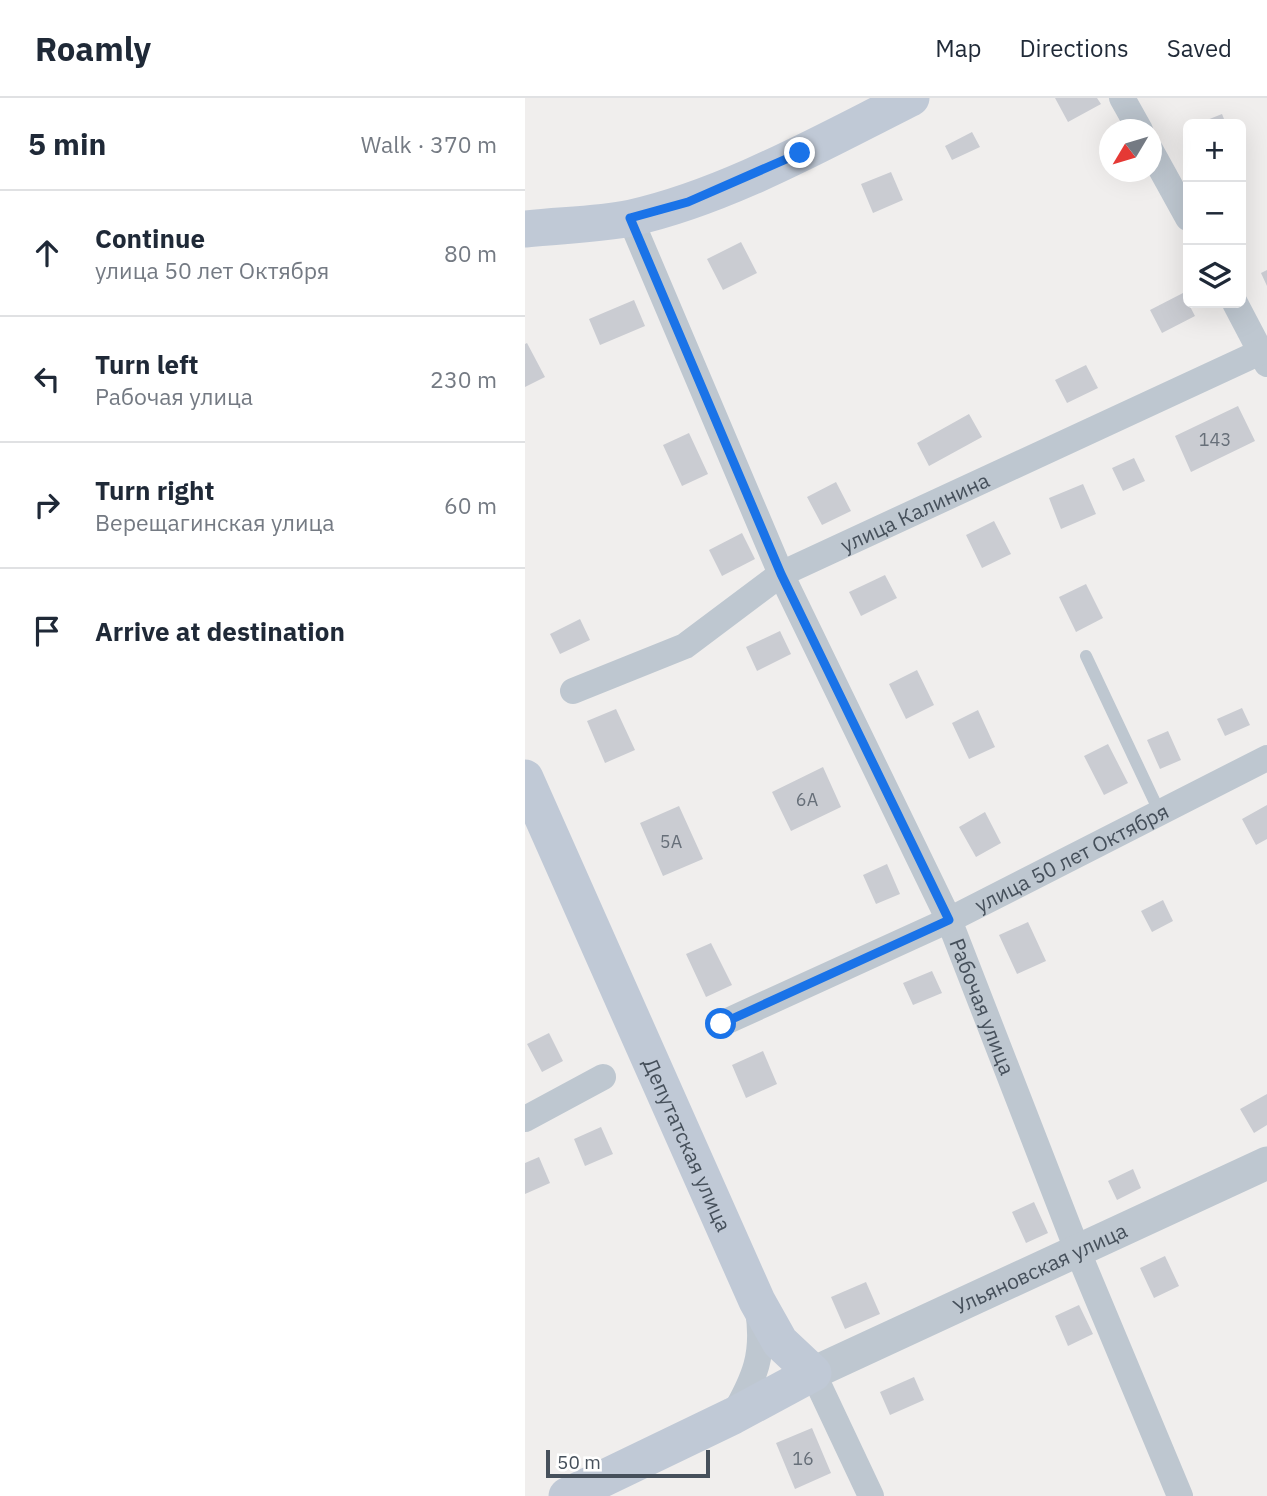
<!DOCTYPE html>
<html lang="en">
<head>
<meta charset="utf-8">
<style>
	:root { --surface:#fff; --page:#f6f6f7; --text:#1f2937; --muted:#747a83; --line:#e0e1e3 }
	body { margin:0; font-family:"IBM Plex Sans",sans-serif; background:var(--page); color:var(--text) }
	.controls { position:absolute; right:21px; top:21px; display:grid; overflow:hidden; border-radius:10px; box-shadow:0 7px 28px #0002 }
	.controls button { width:63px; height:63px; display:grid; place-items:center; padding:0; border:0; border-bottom:2px solid var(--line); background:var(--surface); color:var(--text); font:35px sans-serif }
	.compass { position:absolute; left:574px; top:21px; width:63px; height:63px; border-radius:50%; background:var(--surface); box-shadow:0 7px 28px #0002; rotate:232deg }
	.scale { position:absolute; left:21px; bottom:18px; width:164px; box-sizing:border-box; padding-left:7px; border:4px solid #46505b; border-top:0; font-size:19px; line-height:24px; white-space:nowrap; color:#46505b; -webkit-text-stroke:5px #fff; paint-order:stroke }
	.stop { position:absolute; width:21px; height:21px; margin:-16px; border:5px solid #1a73e8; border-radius:50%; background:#fff }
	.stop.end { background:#1a73e8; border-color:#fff; box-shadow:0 2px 7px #0008 }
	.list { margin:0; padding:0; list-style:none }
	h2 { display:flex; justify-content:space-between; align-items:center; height:91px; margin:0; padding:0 28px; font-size:30px }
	h2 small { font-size:23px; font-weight:400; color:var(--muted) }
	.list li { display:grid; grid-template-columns:46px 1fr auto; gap:21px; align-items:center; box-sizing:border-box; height:126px; padding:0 28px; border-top:2px solid var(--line) }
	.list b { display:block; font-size:26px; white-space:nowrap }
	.list p { margin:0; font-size:23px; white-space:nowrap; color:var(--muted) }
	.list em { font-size:23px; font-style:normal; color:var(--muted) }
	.icon { flex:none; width:38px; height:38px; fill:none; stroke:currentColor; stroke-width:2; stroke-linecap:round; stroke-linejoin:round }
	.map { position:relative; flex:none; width:742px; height:1398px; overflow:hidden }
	header { display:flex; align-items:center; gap:42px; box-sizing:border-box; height:98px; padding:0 35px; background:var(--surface); border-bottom:2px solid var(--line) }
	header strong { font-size:33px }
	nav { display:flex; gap:38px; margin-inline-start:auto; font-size:24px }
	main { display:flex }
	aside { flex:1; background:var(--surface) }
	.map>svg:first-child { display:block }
	.building { fill:#caccd2 }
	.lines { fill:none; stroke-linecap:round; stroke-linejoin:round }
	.service { stroke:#bec7d0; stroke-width:12 }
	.minor { stroke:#bec7d0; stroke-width:26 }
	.tertiary { stroke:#bec7d0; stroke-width:33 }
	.secondary { stroke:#c0c9d6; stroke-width:37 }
	.route { stroke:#1a73e8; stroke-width:9 }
	.labels { text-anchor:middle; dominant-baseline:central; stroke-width:6; stroke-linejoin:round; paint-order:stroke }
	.number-label { font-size:18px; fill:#676f79 }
	.street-label { font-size:21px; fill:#46505b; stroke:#fff }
</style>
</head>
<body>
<header>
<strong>Roamly</strong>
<nav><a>Map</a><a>Directions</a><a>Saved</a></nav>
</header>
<main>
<aside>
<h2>5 min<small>Walk · 370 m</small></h2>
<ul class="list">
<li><svg class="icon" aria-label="ahead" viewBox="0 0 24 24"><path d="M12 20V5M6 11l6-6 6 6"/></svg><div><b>Continue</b><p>улица 50 лет Октября</p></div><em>80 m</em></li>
<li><svg class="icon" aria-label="left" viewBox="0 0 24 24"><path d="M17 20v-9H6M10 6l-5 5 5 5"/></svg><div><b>Turn left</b><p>Рабочая улица</p></div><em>230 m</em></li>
<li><svg class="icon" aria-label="right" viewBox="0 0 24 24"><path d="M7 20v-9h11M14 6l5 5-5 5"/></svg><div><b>Turn right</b><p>Верещагинская улица</p></div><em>60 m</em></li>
<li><svg class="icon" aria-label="arrive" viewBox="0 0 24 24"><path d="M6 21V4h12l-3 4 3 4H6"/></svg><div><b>Arrive at destination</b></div></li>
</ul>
</aside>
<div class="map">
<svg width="742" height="1398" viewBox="0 0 742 1398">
	<rect width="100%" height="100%" fill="#f0eeed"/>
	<path class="building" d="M530,0H572L576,6L543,24Z
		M697,16L701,26H672Z
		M447,34L455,49L427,62L420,48Z
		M366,74L378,102L348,115L336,86Z
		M216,144L232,175L198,192L182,161Z
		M742,172V188L736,175Z
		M658,195L670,218L637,235L625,212Z
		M109,202L120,228L75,247L64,221Z
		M2,245L20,279L0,289V246Z
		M561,267L573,290L542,305L530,282Z
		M713,308L730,343L666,374L650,338Z
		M444,316L457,339L404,368L392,345Z
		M164,335L183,376L157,388L138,347Z
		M609,360L620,383L598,393L587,370Z
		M311,384L326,413L297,427L282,399Z
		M558,386L571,416L536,431L524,400Z
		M469,423L486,456L457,470L441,437Z
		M217,435L230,461L197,478L184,452Z
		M360,477L372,500L336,518L324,494Z
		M561,486L578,520L551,534L534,499Z
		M55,521L65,542L35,556L25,536Z
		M255,533L266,556L232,573L221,549Z
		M392,572L409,607L381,621L364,586Z
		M717,610L725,627L700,638L692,621Z
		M91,611L110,652L80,665L62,623Z
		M453,612L470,649L444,661L427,625Z
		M643,633L656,662L635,671L622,642Z
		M583,646L603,685L579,697L559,658Z
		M298,669L316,709L266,733L247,694Z
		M742,707V741L731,747L717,721Z
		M154,708L178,761L138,778L115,725Z
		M460,714L476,745L451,759L434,729Z
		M362,766L375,796L351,806L338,777Z
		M638,802L648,823L627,834L616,813Z
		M503,824L521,863L492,876L474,837Z
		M186,845L207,887L181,899L161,856Z
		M407,873L417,895L388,907L378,885Z
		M24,935L38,963L17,974L2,946Z
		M238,953L252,986L221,1000L207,967Z
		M742,996V1027L729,1035L715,1011Z
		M76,1029L88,1056L60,1068L49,1041Z
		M14,1059L25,1085L0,1096V1065Z
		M608,1071L616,1090L592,1102L583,1083Z
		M509,1104L523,1135L501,1145L487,1114Z
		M640,1158L654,1188L629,1200L615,1170Z
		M341,1184L355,1216L320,1231L306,1199Z
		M554,1207L568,1236L543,1248L530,1218Z
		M389,1279L399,1302L365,1317L355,1294Z
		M287,1330L306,1375L270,1391L251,1345Z"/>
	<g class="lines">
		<path class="service" d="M561,558L635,715"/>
		<g class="minor">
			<path d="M597,0L615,32"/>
			<path d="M626,53L663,120"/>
			<path id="s1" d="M105,120L256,476L424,822L553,1154L655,1398"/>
			<path d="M710,205L742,266"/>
			<path id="s2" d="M48,593L160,548L256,476L742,251"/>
			<path id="s3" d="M196,926L424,822L742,660"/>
			<path d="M0,1021L78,979"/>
			<path d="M288,1275L346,1398"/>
			<path d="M208,1318C230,1280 240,1256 233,1212"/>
		</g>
		<path class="tertiary" id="s4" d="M288,1275L742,1065"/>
		<g class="secondary">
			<path d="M0,131C35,127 72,127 106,120C201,99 300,43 386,0"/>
			<path id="s5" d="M0,680L232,1203L255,1244L288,1275L208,1318L42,1398"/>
		</g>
	</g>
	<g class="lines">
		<path class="route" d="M196,926L424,822L256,476L105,120L163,104L275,55"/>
	</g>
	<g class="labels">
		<g class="number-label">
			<text x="690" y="341">143</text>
			<text x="282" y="701">6А</text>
			<text x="146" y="743">5А</text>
			<text x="278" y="1360">16</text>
		</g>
		<g class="street-label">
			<text stroke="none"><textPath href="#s2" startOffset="388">улица Калинина</textPath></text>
			<text stroke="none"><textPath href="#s3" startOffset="388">улица 50 лет Октября</textPath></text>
			<text stroke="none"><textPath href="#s1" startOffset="864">Рабочая улица</textPath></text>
			<text stroke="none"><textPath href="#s5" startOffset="401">Депутатская улица</textPath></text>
			<text stroke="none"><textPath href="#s4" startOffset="250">Ульяновская улица</textPath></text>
		</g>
	</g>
</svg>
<div class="controls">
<button>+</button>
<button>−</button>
<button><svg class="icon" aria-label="layers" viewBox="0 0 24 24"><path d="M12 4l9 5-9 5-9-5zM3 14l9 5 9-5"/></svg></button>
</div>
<svg class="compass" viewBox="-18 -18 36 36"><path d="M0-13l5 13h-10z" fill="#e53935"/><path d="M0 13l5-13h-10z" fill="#747a83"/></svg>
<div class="scale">50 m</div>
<div class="stop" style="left:196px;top:926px"></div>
<div class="stop end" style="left:275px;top:55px"></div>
</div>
</main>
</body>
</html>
